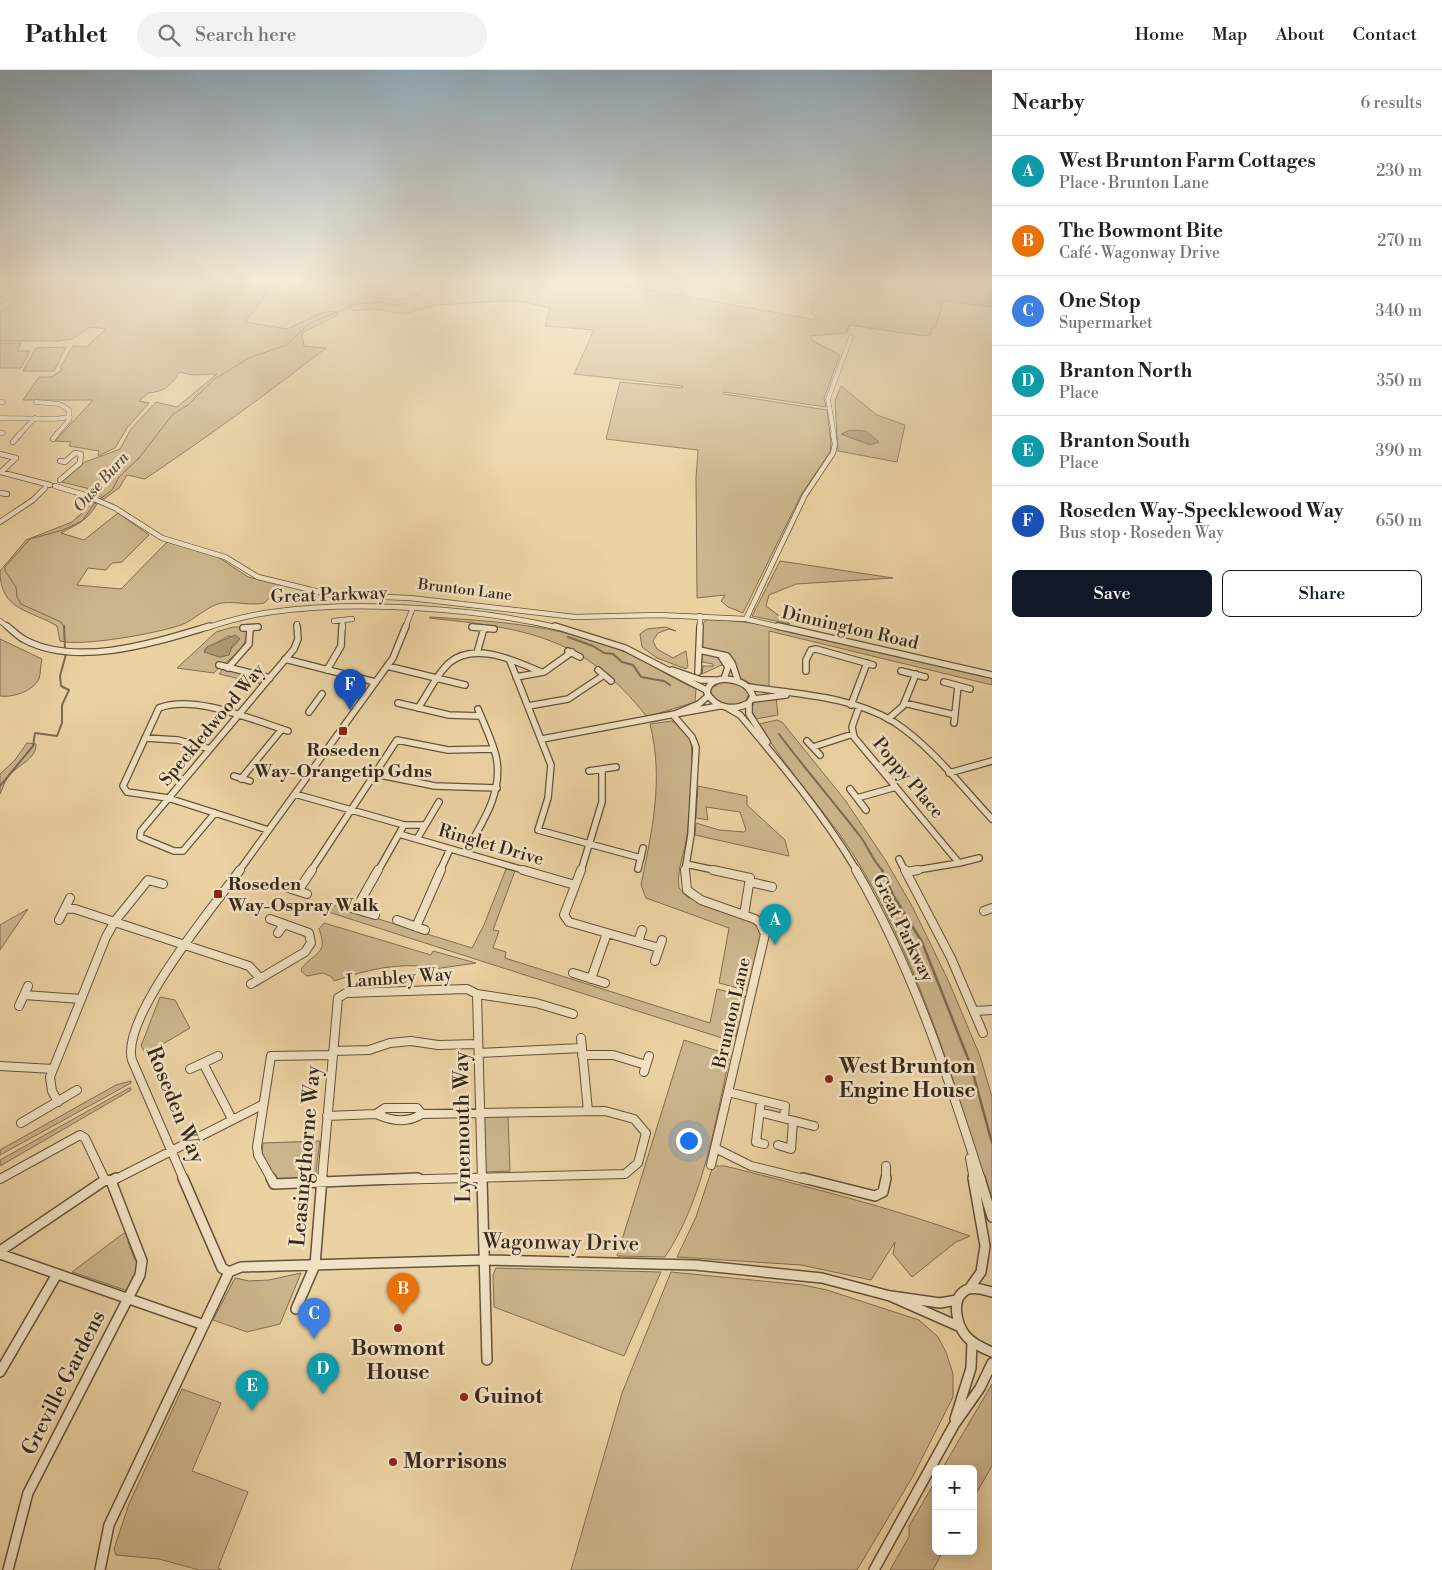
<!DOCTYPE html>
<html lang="en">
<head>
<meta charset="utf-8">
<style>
	:root { --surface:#fff; --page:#f2f2f2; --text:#202124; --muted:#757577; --line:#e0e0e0; --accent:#111827 }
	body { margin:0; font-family:"Libre Bodoni",serif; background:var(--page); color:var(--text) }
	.controls { position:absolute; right:15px; bottom:15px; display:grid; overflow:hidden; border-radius:8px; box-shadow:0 2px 12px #0003 }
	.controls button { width:45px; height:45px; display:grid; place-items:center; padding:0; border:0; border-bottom:1px solid var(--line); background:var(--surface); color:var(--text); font:25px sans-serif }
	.you { position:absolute; left:688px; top:1070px; width:18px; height:18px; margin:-12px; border:4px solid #fff; border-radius:50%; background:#1a73e8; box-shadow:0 0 0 8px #1a73e833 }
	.badge { display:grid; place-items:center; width:32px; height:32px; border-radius:50%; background:var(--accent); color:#fff; font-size:16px; font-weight:700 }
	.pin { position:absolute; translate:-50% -41px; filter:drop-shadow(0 1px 2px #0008) }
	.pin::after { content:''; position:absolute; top:26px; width:18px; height:15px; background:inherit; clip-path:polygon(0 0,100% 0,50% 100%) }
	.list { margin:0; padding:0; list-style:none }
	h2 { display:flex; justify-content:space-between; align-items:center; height:65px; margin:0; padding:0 20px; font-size:21px }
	h2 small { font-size:16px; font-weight:400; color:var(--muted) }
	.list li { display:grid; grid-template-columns:32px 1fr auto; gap:15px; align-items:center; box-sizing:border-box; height:70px; padding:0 20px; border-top:1px solid var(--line) }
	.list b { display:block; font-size:19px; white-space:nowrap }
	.list p { margin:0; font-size:16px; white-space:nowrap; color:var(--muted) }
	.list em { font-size:16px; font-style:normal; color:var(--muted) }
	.actions { display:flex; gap:10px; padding:15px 20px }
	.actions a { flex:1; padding:11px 0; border:1px solid var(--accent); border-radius:8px; text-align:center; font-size:18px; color:var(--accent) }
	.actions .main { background:var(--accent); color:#fff }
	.icon { flex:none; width:28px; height:28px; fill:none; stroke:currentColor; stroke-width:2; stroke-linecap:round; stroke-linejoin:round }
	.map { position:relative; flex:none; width:992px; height:1500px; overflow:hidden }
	header { display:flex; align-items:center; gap:30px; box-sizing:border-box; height:70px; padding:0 25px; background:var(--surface); border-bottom:1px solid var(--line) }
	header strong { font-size:24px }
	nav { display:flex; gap:28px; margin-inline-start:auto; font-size:18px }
	.search { width:350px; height:45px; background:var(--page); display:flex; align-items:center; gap:12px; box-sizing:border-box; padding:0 18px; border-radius:28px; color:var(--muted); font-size:19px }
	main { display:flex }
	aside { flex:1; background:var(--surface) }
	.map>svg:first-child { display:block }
	.green { fill:#ccb58c; stroke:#816e53; fill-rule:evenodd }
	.water { fill:#ad9874; stroke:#7d6b50 }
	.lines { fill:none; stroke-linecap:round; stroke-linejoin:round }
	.stream-far2 { stroke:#7d6b50; stroke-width:1 }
	.stream-far1 { stroke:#7d6b50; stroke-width:2 }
	.stream { stroke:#7d6b50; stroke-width:2.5 }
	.minor-far4-casing { stroke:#63523c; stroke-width:5 }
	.minor-far3-casing { stroke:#63523c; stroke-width:6 }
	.minor-far2-casing { stroke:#63523c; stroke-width:8 }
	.minor-far1-casing { stroke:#63523c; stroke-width:10 }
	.minor-casing { stroke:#63523c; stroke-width:12 }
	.minor-far4 { stroke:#f2e2c3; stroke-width:4 }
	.minor-far3 { stroke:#f2e2c3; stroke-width:4.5 }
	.minor-far2 { stroke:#f2e2c3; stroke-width:5.5 }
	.minor-far1 { stroke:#f2e2c3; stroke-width:8 }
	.minor { stroke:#f2e2c3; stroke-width:9 }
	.poi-dot { fill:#8f2418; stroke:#f2e2c3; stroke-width:2 }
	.labels { text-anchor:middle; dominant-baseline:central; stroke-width:5; stroke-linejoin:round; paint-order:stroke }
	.far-street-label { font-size:15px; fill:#36281a; stroke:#f2e2c3 }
	.far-water-label { font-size:16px; font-style:italic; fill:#5a4a35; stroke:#f2e2c3 }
	.street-label { font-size:18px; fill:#36281a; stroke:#f2e2c3 }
	.poi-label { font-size:18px; font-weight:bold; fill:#36281a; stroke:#f2e2c3 }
	.near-poi-label { font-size:21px; font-weight:bold; fill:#36281a; stroke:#f2e2c3; text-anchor:start }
	.near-street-label { font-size:21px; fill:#36281a; stroke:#f2e2c3 }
</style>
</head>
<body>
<header>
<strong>Pathlet</strong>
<div class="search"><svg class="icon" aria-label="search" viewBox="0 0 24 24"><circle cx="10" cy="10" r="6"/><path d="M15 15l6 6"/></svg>Search here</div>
<nav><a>Home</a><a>Map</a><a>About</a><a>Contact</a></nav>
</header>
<main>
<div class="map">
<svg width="992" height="1500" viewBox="0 0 992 1500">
	<rect width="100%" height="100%" fill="#ebd2a3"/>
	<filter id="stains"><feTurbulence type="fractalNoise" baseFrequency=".004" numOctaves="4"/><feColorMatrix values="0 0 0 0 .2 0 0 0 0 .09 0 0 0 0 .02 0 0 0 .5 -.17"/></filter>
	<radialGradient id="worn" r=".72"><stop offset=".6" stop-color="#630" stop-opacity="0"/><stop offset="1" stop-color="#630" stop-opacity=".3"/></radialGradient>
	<path class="green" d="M39,213H275L245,252L287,259L321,243L334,241L338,245L302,263L304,276L326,278C267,324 207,367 145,409L127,405L119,418L104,429L86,418L62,412L85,392L120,379L131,359L156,332L177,337L217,304L193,305L179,302C172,315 164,322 148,323L139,331L149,333L127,358L115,378L98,386L99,381L69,376L71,372L55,371L93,330H23L39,307H52L63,299L60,298L73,276L86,277L106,259L90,257L72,269L58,271H0V243Z
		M415,213H612L817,250L811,242L818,213H992V237L943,231L936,257L931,259L932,264L924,266L849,255L847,263L810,266L813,271L840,285L824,328L826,337L724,322V324L827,340L831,373L830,382L801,425L743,543L728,537L721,531L725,525L697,528L696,408L698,380L606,369L620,312L682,318L683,316L574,304L594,260L545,256L550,238L519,231H502L438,235L403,244L374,239L353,241L348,235L358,231L363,225L402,230L419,223L421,218L413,217Z
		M0,273H21L17,281H30L21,298H0Z
		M66,277L54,301H23L36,278Z
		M841,316L877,345L905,355L897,392L838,381L835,331Z
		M88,430L97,434C88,450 76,455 61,463L84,470L118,443L149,465L122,492L112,493L106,500L88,498L77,515L121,519L167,472L215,485L248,507L284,515L264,533C250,536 236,531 222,533C208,535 195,550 181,555C158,563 82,577 60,571L57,556C31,540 0,541 0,501L26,470L72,452L82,443Z
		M780,491L893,508L796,514L769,525L766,536L790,554L752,546Z
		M430,547C493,551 558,555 618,579C645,590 669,607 696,619L695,632L647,647C584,566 525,558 429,548Z
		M708,549C804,554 898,588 992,608V615L769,561V617L755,616L739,607L735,597L703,577L702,554Z
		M233,557H240V560L247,561C246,583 226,589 214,603L177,598L216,562ZM228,566L240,569L225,586L219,587L204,580Z
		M666,557L676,561L669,559L658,563L653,571L657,579L673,588L686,581L688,596L686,599L657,588L642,577L640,564L647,559Z
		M0,569L42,589C40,595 41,603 39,609C33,621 13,628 0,626Z
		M702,583L720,587L724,594L702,604L703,596H713V594L702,592Z
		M223,599L264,610L261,614L219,604Z
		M724,611C734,612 743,614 749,623L746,631C734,638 719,636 711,624V618Z
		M776,627L778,645L756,649L751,639L755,631Z
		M777,650L782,652L845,730L886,791L913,838L949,912L980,986L992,1027V1137C958,1022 924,907 864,802C834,749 790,706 759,654Z
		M672,651C679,656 686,660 690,669C695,683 689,748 687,765C685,782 676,801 679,818L687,827L751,851L758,858L761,866L748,921L719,913L729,858L646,828L641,815C652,761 664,709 650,654Z
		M27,673L36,674C37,689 16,696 9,706C4,712 3,718 0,724V704L15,690Z
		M698,716L747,726V735L785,770L789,786L695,765L696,753L719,760L744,762L746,760L740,742L706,737L708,750L696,748Z
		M506,799L515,801L493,860L499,861L493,878L506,882L505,888L710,953L717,919L747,927L736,966L725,969L322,840L327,833L472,878L484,855Z
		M28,839L0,880V855Z
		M324,853L431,885L433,881L476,893L420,901L418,896C390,894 360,902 334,911L332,907L323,903L307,906L301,901L302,898C314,882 329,885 319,859Z
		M160,927L175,930L190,958L146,984L141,976Z
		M684,970L730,985C715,1053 704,1128 665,1187L617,1186Z
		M131,1011V1013L0,1085V1080L116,1015Z
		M129,1018H131V1020L0,1096V1090Z
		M508,1046L510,1101L485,1102L483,1047Z
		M320,1071L316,1101L317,1108L312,1110L308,1107C298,1107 287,1110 275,1111L262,1083L263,1073Z
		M713,1096H725C808,1117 890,1137 970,1166L956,1172L912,1207L893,1184L895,1172L871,1210L801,1195L677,1187L696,1147Z
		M128,1160L130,1166L128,1172L135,1190L140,1191V1205L128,1221L72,1202Z
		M496,1198L661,1202L624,1286L494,1237L493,1205Z
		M671,1202L803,1215L827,1220L919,1250L938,1267L946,1282L953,1304V1327L913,1406L857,1500H571L622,1323Z
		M301,1203L280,1254L247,1262L213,1250L235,1208L249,1211L269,1210Z
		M992,1314V1396L973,1429V1399H942Z
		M182,1319L221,1333L192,1401L248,1422L218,1498L222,1500H199L159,1489L116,1485L114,1479L129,1434Z
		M936,1410V1481H943L933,1500H890L909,1467V1456Z"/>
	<path class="water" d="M850,360L866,361L879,372L870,375L841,364Z
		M235,565L240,569L232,576L229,585L219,587L204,582L207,577Z"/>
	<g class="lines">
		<path class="stream-far2" d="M65,558L61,552L21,534L17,527L16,517L5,501V497L30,469L63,460L82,451L95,433L112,420L119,407L139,388L173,344L188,335L213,310L249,288L286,275L310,253L357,234L382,232L387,235H401L415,228L430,213"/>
		<path class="stream-far1" d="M64,556L65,579
			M568,567L593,576L604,583L613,584L622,592L633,595L641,607L664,611L670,615
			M779,664C805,699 834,732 860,766C869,778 872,790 883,801
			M0,716L33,676L35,663L57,666L62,653V635L69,620L61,616L60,606L66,584"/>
		<path class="stream" d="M882,800L893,825L922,872L971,996L992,1073"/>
		<defs>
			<path id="minor-far4" d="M0,220L15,223
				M0,231L15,223L26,213
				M0,332H3
				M36,332L59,334L69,340V350L56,365
				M0,348L55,349L70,347
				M0,363H3
				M19,365L35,348
				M834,365L828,329L851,267"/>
			<path id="minor-far3" d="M53,369L57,364
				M13,372L20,364
				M0,384L16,388L1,402
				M60,391L65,392L75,383L81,384L80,393L60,410
				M0,402L50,415
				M55,416L85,425L115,438L162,468L225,487L258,507L332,525L410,528L575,547L659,545L746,549L784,558
				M0,423L7,424
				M0,452L33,430L45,418
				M746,549L805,425L833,383L835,374L833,364
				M342,550L343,558
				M0,551L9,558
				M334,551L352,549
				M297,554V558
				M472,557L479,558
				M206,558C227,551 250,545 272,542C357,530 477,538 560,558
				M249,558L258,557
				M405,558L412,540
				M700,558V546"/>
			<path id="minor-far2" d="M7,556C13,561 19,567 25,570C79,598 156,572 210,556
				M555,556L625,578L706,620
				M778,556L992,605
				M472,557L494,559
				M243,558L258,557
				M699,580L727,586L732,593L738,611
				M568,581L580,587
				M477,583L484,558
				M721,586L728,597L724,609
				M285,589L375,612
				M510,591L551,695L548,728L538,760L641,788
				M219,595L270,608
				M387,596L465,615
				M228,598L249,574L250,558
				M327,600L341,576L342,556
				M598,600L611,611
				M672,600L701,610H716
				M806,601V590L811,580L816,579L873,595
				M901,601L925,607
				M698,602L700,556
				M516,607L544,602L572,582
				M724,609C737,610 748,613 753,626L749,633C734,641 716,639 707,623C708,613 715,610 724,609Z
				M944,612L970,619
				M749,617C796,624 852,626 894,652C932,677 961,716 992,749
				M708,626L699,634L675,644L719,636
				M753,629L786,625
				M398,633L449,645L481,646
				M749,633V644L767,672
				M904,633L955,645
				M851,635L867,593
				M528,636L568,629L604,605
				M859,637L852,657L854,667L959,793L979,788
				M418,638C428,624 436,605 449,593C475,571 515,591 541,602
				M728,638L740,645C782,695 824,745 857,801
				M309,642L322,624
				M673,645L692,667L696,677L691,765L685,801
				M888,649L903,636L916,604
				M954,653L958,616
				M145,668L178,670L210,679
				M542,669L675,644
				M807,671L820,685
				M813,677L853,664
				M589,701L616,697
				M949,703L992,691
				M375,704L435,716L497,718
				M234,706L250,711
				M241,709L282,659
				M850,719L866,740
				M295,724L404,755H425
				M857,728L896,717
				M215,743L183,781H174L140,767L141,761L294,579L298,569L297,556
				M268,760L168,728L127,722L123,716L159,638C194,624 253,650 288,661
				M399,764L527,801
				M417,769L439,732
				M465,783C482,753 504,722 496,686C492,670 484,654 478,639
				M899,789L905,801
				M686,794L719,801
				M638,799L643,778
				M239,801L393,588L406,556
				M311,801L397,670L448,680L493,679
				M378,801L404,755
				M440,801L450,779
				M581,801L602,732V699
				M911,801L959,793"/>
			<path id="minor-far1" d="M523,800L575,815
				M581,800L564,845L569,852L659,878
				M685,800L687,820L701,830L755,849L760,853L765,864L711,1095
				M713,800L750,808L744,845
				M856,800C912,897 947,1003 981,1110
				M905,800L951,888L983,963
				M906,802L918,800
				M750,812L772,817
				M285,817L307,824
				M298,821L312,800
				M348,837L375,845
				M65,838L75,839L249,896L260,908
				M356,839L378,800
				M984,841L992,838
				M59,850L70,828
				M397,850L425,860
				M416,857L441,800
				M278,863L284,854
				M638,872L642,860
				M655,891L662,870
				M573,903L605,913
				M591,909L607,863
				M251,914L305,882L311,873L309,863L270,849
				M477,924L482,1110
				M24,925L81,929
				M19,936L28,916
				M974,941L992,940
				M581,968L588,1041
				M333,981L369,980L390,973L411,971L438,975L478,974
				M479,983L582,978
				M582,985H613L646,995
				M203,993L232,1049
				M0,996L53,999
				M190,999L218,986
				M644,1002L649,986
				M728,1022L785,1036L784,1048
				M761,1031L756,1072L764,1074
				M58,1032L52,1021L50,1007L106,867L115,851L148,810L163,814
				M385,1038H417L422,1044C408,1053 391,1051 376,1044Z
				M760,1042L814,1056
				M327,1046L376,1044
				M21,1053L77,1020
				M778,1075L791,1079L793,1051
				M715,1078L751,1096L808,1110
				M970,1088L974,1110
				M886,1096V1110
				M0,1109L80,1065L85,1068L105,1110
				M114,1110L262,1035
				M184,1110L132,990C120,948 214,836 240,800
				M272,1110L258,1085L257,1077L271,986L332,985
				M322,1110L338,928L346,923L467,919L477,924L536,933L573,944
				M386,1110L625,1104L638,1093L646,1063L634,1049L605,1041L422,1044"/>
			<path id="minor" d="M183,1108L222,1198L229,1202
				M271,1108L274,1114L418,1108
				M482,1108L487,1290
				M803,1108L875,1126L883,1122L886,1108
				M980,1108L992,1147
				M0,1181L105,1110L111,1111L116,1108
				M0,1184L204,1255
				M229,1202L241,1197L484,1190L695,1195L822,1208L890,1226L958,1256
				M969,1219L981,1202L985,1176L973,1108
				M992,1222C984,1220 974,1216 966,1220C950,1229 957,1255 966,1266C973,1274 982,1278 992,1282
				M891,1226L940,1233L957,1230
				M296,1239L315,1195L322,1108
				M0,1302L57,1204
				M955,1349L971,1298L972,1273
				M8,1500L28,1423L140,1205L142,1191L111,1111
				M100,1500L109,1455L229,1202
				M874,1500L954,1355L980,1318L992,1293"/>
		</defs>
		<use href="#minor-far4" class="minor-far4-casing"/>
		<use href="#minor-far3" class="minor-far3-casing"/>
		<use href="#minor-far2" class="minor-far2-casing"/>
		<use href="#minor-far1" class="minor-far1-casing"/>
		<use href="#minor" class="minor-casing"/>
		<use href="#minor-far4" class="minor-far4"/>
		<use href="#minor-far3" class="minor-far3"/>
		<use href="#minor-far2" class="minor-far2"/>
		<use href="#minor-far1" class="minor-far1"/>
		<use href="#minor" class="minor"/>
	</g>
	<linearGradient id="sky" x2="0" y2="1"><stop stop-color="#90a9ba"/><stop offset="0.5" stop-color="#f6ebd6"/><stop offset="1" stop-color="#f6ebd6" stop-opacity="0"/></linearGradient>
	<rect width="992" height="423" fill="url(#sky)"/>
	<g class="poi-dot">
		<rect x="338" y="656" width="10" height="10" rx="2.5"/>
		<rect x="213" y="819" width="10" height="10" rx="2.5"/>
		<circle cx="829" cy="1009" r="5"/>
		<circle cx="398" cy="1258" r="5"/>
		<circle cx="464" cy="1327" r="5"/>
		<circle cx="393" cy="1392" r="5"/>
	</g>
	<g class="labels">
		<g class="far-street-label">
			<text transform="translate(465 520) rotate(7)">Brunton Lane</text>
		</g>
		<g class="far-water-label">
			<text transform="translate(101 412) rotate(-48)">Ouse Burn</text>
		</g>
		<g class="street-label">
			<text transform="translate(329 525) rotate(-2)">Great Parkway</text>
			<text transform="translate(850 558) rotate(13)">Dinnington Road</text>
			<text transform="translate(212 655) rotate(-50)">Speckledwood Way</text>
			<text transform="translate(908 708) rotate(50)">Poppy Place</text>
			<text transform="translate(491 775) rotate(16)">Ringlet Drive</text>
			<text transform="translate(903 858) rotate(64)">Great Parkway</text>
			<text transform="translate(399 908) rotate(-4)">Lambley Way</text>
			<text transform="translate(732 943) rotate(-77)">Brunton Lane</text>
		</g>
		<g class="poi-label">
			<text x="343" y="680">Roseden<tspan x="343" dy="21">Way-Orangetip Gdns</tspan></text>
			<text x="228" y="814" text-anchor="start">Roseden<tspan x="228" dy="21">Way-Ospray Walk</tspan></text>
		</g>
		<g class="near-poi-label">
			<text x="839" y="997">West Brunton<tspan x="839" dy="24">Engine House</tspan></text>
			<text x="398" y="1279" text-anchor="middle">Bowmont<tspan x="398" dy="24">House</tspan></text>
			<text x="474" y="1327">Guinot</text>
			<text x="403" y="1392">Morrisons</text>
		</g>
		<g class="near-street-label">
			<text transform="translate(175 1035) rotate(68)">Roseden Way</text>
			<text transform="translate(463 1057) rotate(-91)">Lynemouth Way</text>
			<text transform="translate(306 1086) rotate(-85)">Leasingthorne Way</text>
			<text transform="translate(561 1173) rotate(1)">Wagonway Drive</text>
			<text transform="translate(64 1313) rotate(-63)">Greville Gardens</text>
		</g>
	</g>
	<rect width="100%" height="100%" filter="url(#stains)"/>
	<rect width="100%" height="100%" fill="url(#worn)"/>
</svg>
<div class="controls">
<button>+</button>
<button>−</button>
</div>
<div class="you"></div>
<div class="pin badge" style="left:775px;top:875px;background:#0f9aa8">A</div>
<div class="pin badge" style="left:403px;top:1244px;background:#e8710a">B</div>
<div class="pin badge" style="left:314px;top:1269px;background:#3f7fe0">C</div>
<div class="pin badge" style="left:323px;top:1324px;background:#0f9aa8">D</div>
<div class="pin badge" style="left:252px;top:1341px;background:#0f9aa8">E</div>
<div class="pin badge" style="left:350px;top:640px;background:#1a4fb4">F</div>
</div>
<aside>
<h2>Nearby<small>6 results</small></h2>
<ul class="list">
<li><span class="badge" style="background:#0f9aa8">A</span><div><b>West Brunton Farm Cottages</b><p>Place · Brunton Lane</p></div><em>230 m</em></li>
<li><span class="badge" style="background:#e8710a">B</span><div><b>The Bowmont Bite</b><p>Café · Wagonway Drive</p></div><em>270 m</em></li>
<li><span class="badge" style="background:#3f7fe0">C</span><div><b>One Stop</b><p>Supermarket</p></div><em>340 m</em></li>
<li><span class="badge" style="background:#0f9aa8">D</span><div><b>Branton North</b><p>Place</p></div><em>350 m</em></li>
<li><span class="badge" style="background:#0f9aa8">E</span><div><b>Branton South</b><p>Place</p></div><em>390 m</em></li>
<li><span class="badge" style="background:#1a4fb4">F</span><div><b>Roseden Way-Specklewood Way</b><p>Bus stop · Roseden Way</p></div><em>650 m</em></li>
</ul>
<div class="actions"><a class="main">Save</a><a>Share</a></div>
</aside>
</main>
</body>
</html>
